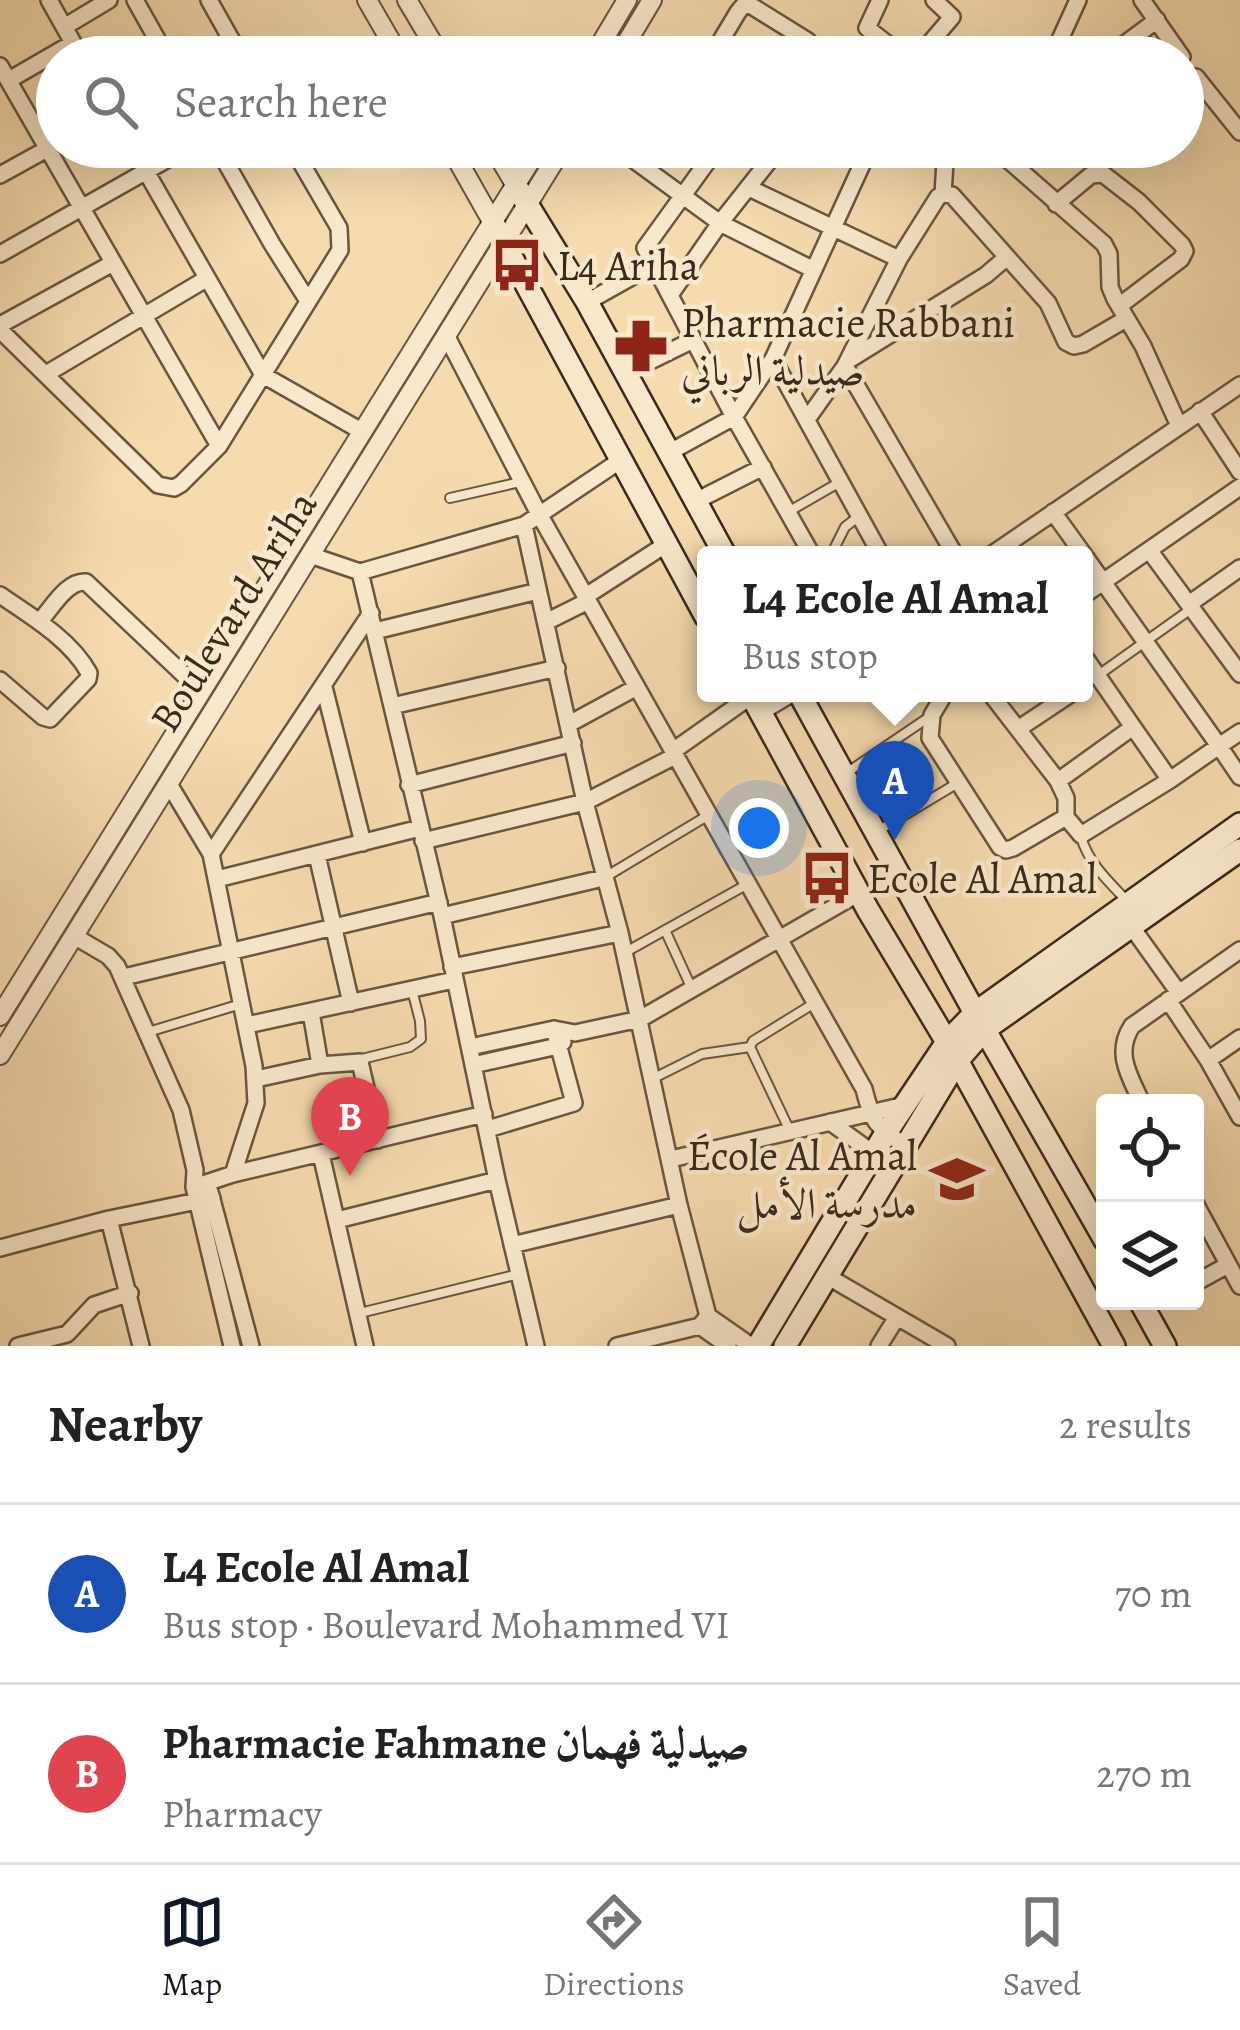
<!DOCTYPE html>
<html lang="en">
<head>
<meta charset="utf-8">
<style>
	:root { --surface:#fff; --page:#f2f2f2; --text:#222; --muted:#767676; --line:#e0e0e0; --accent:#111827 }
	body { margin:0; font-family:Alegreya,Amiri,serif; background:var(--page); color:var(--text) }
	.controls { position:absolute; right:36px; bottom:36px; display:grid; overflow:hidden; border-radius:12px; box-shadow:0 12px 48px #0002 }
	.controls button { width:108px; height:108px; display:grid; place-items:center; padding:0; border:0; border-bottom:3px solid var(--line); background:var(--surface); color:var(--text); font:60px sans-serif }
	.you { position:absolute; left:759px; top:828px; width:42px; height:42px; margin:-30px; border:9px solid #fff; border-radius:50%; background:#1a73e8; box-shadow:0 0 0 18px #1a73e833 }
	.badge { display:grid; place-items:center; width:78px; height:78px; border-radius:50%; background:var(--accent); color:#fff; font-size:39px; font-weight:700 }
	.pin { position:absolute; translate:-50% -99px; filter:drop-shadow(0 3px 6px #0008) }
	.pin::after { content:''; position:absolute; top:63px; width:42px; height:36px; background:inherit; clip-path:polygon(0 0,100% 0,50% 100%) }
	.popup { position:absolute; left:697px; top:546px; width:396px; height:156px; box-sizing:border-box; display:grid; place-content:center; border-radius:12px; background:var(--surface); filter:drop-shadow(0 3px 9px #0005); font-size:39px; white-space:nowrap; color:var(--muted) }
	.popup b { font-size:45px; color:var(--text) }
	.popup::after { content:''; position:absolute; left:50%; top:100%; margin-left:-24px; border:24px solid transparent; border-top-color:var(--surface) }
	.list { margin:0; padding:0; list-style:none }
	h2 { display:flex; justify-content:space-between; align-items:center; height:156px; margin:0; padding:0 48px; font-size:51px }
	h2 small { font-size:39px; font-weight:400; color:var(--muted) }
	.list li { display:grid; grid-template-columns:78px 1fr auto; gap:36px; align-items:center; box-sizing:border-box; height:180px; padding:0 48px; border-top:3px solid var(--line) }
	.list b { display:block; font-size:45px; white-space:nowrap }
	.list p { margin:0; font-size:39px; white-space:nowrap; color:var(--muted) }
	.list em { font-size:39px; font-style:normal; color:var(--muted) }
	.icon { flex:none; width:66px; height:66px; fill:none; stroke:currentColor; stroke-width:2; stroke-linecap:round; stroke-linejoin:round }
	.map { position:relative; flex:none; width:1240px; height:1346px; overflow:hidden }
	.search { position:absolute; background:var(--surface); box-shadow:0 12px 48px #0002; left:36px; right:36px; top:36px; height:132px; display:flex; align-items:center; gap:30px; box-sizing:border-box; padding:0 42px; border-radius:66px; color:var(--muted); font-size:45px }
	.sheet { height:516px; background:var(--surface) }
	nav { display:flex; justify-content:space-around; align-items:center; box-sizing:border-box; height:168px; border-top:3px solid var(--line); background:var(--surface); font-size:33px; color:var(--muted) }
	nav a { display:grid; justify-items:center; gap:6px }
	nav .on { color:var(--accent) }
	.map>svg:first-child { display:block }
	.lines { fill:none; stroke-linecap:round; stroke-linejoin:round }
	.service-casing { stroke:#6a563f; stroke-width:12 }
	.minor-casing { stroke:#6a563f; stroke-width:20 }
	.tertiary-casing { stroke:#6a563f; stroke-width:22 }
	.secondary-casing { stroke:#3b291a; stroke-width:26 }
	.service { stroke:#f9e8cb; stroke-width:8 }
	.minor { stroke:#f9e8cb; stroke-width:15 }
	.tertiary { stroke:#f9e8cb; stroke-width:18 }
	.secondary { stroke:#f9e8cb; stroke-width:21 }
	.labels { text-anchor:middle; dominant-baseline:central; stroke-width:9; stroke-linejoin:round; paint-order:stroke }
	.poi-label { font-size:42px; fill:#3b291a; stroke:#f9e8cb; text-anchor:start }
	.street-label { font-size:42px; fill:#3b291a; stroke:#f9e8cb }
</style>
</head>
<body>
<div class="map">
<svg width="1240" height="1346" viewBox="0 0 1240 1346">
	<rect width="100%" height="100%" fill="#f6dbaf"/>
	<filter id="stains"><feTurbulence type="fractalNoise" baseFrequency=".00167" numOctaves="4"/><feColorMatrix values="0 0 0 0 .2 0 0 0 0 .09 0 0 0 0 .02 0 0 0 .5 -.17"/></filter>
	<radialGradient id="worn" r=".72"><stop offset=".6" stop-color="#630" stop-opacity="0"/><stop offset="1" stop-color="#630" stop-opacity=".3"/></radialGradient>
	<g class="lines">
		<defs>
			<path id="service" d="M450,498L520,482
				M788,512L840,482
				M831,555L845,527L859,516
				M1097,676L1191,609
				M845,774L932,715
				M876,832L956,784
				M1081,837C1089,864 1109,882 1128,902
				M607,876L707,816
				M665,930L692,989
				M624,953L746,885
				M148,1032L241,1004
				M358,1060L410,1047L421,1039L420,1021L412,990
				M654,1078L702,1054L750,1047
				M790,1131L750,1047L753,1041L813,1004
				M360,1313L519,1274"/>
			<path id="minor" d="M49,0L81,57
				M135,0L167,57
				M209,0L241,57
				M880,0L867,28L904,57
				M1142,0L1182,57
				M64,27L109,0
				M711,57L738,12L743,6L750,5L808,41L801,54L797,55
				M918,57L952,17L934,0
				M1052,57L1078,0
				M1107,57L1157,20
				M0,66L219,446
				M9,80L73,43
				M1183,85L1196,77L1240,132
				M132,147L263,375L363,432
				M217,147L272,244L308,301
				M616,147L720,223L812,269
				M718,147L645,248L734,417L812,555
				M910,147L945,162
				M999,147L1006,158L1104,244L1109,254L1110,287L1115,299L1143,346L1179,426
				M0,175L47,149
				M749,188L899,259
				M943,194L945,162L958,147
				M1056,204L1091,175L1103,174L1139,202L1182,245L1185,251L1181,259L1119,306
				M0,254L189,147
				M1007,257L1048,303L1066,342L1074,346L1083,344L1126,319
				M670,295L720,223L780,147
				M587,302L653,265
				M0,325L113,263
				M0,330L158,485L174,488L181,484L219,446L340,250L339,228L292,147
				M446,335L539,514L864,1089C872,1122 876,1126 904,1145
				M773,359L881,555
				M845,366L955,555
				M626,373L693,340
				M46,374L206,279
				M1200,411L1240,472
				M808,418L845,366L899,259L938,197L943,194L952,195L1007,257L986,275L849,360
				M670,452L734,417L773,359L870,147
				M696,501L763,467
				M1053,512L1084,555
				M524,525L585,802L620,933L679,1205L708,1316L751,1346
				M1149,550L1240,674
				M310,555L360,572L442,916L497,1180L536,1346
				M991,555L1240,385
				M1084,555L1219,746L1240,732
				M360,572L524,525L621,460
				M0,595C31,616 71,640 89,673L88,679L50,719L43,717L0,680
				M1084,595L1240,487
				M586,596L665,545
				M1189,604L1240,568
				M39,622C52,608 67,580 86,582L202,692
				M546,622L588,601
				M375,631L538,591
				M324,687L363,843
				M945,693L932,715L930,738L1000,847L1006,850L1013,848L1066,817
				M990,693L1058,781L1133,727L1084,656
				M392,706L557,668
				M761,712L793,693
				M569,724L637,687
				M1018,729L1072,693
				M673,751L751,696
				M1170,780L1219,746L1240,777
				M1058,781L1066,798V817L1081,835L1170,780L1133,727
				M169,784L211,854L254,1066L256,1103L233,1174
				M409,785L573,743
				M423,841L585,802L675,756
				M211,854L371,613
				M317,855L351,1003
				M217,879L420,828
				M442,916L603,878
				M1131,926L1179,993
				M74,936L108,956L117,966L181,1110L195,1170L194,1187L232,1346
				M452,967L620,933
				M124,977L439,902
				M1168,1000L1208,1060L1240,1117
				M311,1012L320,1065L360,1062L378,1140
				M247,1025L454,980
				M470,1047L554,1029L575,1033L640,1019L859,893
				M1208,1060L1240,1038
				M473,1065L558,1046L563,1042
				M256,1079L320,1065
				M1142,1103C1130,1077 1114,1053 1132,1026L1240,950
				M830,1122L873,1153
				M488,1129L574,1103L554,1029
				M321,1154L365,1346
				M671,1159L905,1105
				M194,1187L233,1174L484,1114
				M210,1192L251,1346
				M1195,1203L1240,1286
				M109,1219L141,1346
				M337,1220L497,1180
				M512,1245L679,1205
				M0,1248L109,1219L212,1198
				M827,1276L947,1346
				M1195,1283L1228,1265
				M700,1326L728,1346
				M18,1346L67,1334L94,1305L130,1293
				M617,1346L700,1326L708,1316
				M879,1346L897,1317"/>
			<path id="tertiary" d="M367,0L400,57
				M407,0L441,57
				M593,57L627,0
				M618,57L652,0
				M450,147L493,223
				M493,147L516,186
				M0,1016L539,147
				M0,1055L563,147"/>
			<path id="secondary" d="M516,186L587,302L725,555
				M493,223L706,617
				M750,693L868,910L947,1042L1114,1346
				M799,693L975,1013L1105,1240
				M1140,1301L1165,1346
				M758,1346L886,1133L947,1042L975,1013L1240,824
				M785,1346L957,1061L984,1030L1240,850"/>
		</defs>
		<use href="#service" class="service-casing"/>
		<use href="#minor" class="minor-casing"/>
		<use href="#tertiary" class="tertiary-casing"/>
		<use href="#secondary" class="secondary-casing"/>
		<use href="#service" class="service"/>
		<use href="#minor" class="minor"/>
		<use href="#tertiary" class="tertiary"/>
		<use href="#secondary" class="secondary"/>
	</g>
	<defs>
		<symbol id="bus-bare" viewBox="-9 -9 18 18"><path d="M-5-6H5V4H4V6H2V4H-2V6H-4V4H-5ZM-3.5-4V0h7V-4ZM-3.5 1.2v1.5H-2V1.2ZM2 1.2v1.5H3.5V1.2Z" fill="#8f2418" stroke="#f9e8cb" stroke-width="2.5" paint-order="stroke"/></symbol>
		<symbol id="pharmacy-bare" viewBox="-9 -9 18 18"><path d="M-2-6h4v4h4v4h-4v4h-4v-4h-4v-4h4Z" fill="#8f2418" stroke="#f9e8cb" stroke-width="2.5" paint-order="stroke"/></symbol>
		<symbol id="school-bare" viewBox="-9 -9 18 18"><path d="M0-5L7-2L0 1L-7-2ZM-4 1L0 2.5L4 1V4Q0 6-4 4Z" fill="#8f2418" stroke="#f9e8cb" stroke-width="2.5" paint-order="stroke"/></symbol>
	</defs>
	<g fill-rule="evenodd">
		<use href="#bus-bare" x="479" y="227" width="76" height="76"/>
		<use href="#pharmacy-bare" x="603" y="308" width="76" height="76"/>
		<use href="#bus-bare" x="789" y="840" width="76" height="76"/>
		<use href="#school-bare" x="919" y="1141" width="76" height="76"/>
	</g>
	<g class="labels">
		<g class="poi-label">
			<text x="557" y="265">L4 Ariha</text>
			<text x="681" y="322">Pharmacie Rabbani<tspan x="681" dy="48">صيدلية الرباني</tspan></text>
			<text x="867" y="878">Ecole Al Amal</text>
			<text x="917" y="1155" text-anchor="end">École Al Amal<tspan x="917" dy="48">مدرسة الأمل</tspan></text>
		</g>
		<g class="street-label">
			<text transform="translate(233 611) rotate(-58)">Boulevard Ariha</text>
		</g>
	</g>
	<rect width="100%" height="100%" filter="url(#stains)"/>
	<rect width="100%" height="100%" fill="url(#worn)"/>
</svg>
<div class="controls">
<button><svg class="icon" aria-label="locate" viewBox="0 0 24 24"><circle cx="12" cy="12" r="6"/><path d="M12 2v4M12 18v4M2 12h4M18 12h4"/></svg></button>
<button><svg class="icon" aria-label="layers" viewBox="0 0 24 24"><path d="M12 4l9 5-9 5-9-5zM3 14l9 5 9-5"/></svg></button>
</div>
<div class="you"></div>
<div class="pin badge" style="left:895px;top:840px;background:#1a4fb4">A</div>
<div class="popup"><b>L4 Ecole Al Amal</b>Bus stop</div>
<div class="pin badge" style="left:350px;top:1176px;background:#e0444e">B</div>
<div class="search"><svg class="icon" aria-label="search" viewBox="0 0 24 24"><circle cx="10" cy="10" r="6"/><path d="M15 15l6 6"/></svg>Search here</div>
</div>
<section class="sheet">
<h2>Nearby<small>2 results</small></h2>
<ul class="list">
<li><span class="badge" style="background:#1a4fb4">A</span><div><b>L4 Ecole Al Amal</b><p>Bus stop · Boulevard Mohammed VI</p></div><em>70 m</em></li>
<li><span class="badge" style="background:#e0444e">B</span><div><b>Pharmacie Fahmane صيدلية فهمان</b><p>Pharmacy</p></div><em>270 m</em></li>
</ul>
</section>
<nav>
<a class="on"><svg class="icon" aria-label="map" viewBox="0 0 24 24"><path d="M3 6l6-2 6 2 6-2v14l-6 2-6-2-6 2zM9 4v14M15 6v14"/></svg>Map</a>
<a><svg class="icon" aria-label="directions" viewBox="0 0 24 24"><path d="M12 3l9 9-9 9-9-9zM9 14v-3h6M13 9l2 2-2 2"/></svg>Directions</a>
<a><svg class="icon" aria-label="saved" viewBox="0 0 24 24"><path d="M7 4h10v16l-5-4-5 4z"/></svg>Saved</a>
</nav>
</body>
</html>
